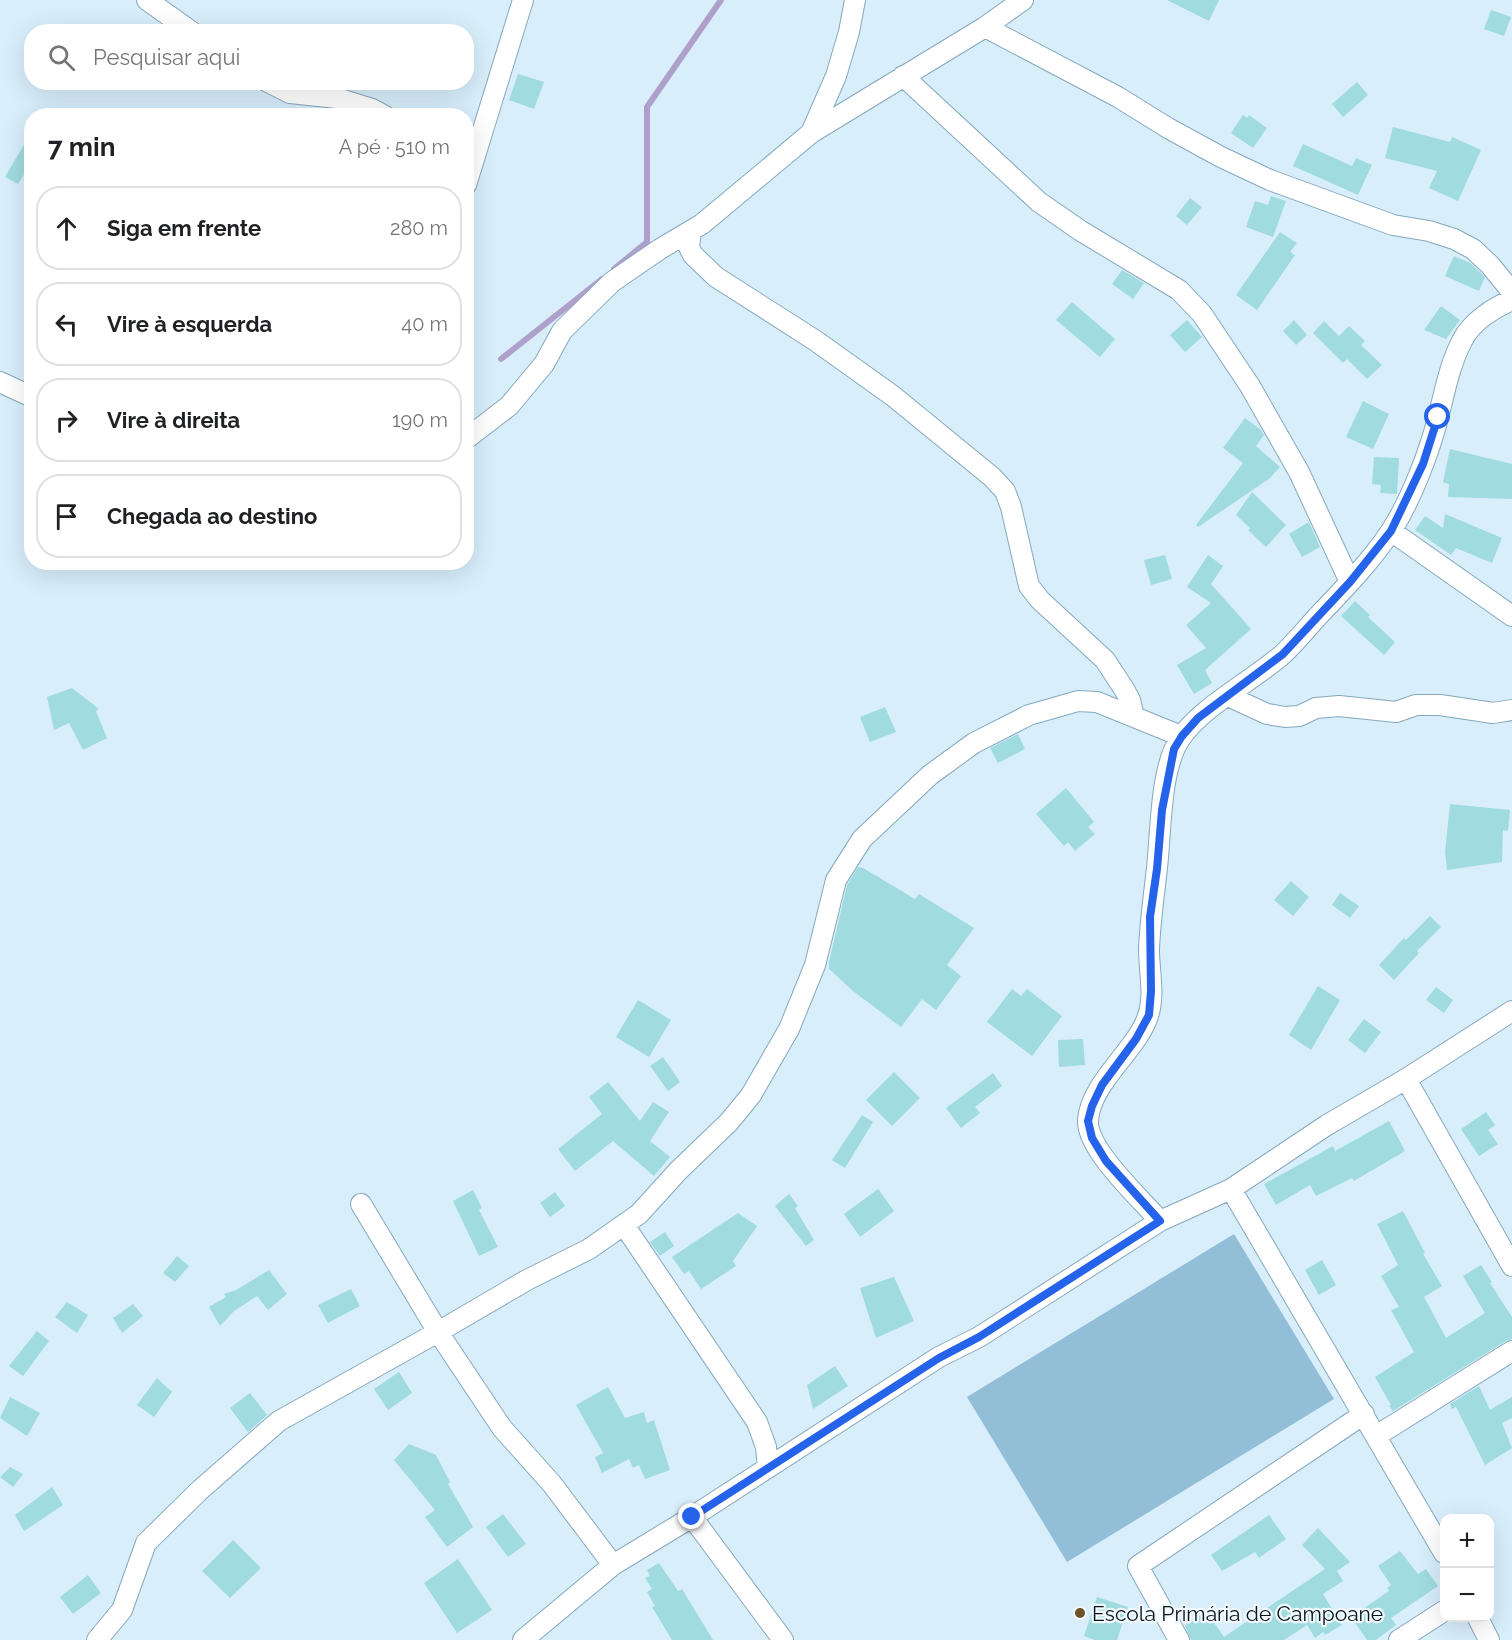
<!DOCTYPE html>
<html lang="pt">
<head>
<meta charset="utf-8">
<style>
	:root { --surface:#fff; --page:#f6f6f6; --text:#202124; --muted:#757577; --line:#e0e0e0 }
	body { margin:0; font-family:Raleway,sans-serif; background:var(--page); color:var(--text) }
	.controls { position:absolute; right:18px; bottom:18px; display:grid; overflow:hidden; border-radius:12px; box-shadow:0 6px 24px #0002 }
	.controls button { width:54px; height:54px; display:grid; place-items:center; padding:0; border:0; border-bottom:2px solid var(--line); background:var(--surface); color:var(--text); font:30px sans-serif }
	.stop { position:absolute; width:18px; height:18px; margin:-14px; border:4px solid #2563eb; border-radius:50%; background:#fff }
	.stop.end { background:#2563eb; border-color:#fff; box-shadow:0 2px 6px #0008 }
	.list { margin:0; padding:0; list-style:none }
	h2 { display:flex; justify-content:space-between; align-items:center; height:78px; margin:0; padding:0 24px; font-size:26px }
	h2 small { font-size:20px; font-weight:400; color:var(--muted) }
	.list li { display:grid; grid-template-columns:39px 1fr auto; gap:18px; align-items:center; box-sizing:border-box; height:84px; margin:0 12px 12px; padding:0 12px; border:2px solid var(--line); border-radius:24px }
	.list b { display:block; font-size:22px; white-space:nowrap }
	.list em { font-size:20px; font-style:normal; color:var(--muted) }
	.icon { flex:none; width:33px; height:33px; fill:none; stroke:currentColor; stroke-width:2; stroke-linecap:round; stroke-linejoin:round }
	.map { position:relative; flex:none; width:1512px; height:1640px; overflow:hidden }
	.search { position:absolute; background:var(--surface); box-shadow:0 6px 24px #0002; left:24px; top:24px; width:450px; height:66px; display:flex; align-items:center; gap:15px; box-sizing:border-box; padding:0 21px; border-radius:24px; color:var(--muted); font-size:22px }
	.panel { position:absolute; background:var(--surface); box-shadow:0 6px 24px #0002; left:24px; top:108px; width:450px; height:462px; border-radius:24px }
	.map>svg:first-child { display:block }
	.green { fill:#92bed8 }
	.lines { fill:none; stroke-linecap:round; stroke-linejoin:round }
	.stream { stroke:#aea0ca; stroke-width:6 }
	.building { fill:#a0dbe0 }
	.minor-casing { stroke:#85a8bd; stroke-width:22 }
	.minor { stroke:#fff; stroke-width:20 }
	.route { stroke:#2563eb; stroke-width:8 }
	.poi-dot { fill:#705026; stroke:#f1f9fd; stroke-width:2 }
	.labels { text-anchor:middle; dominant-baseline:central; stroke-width:4.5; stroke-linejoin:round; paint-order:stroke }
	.poi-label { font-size:21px; fill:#07141b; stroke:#f1f9fd; text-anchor:start }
</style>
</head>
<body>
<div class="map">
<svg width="1512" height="1640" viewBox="0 0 1512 1640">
	<rect width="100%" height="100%" fill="#d8eefb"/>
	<path class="green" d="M1234,1234L1334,1399L1067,1562L967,1397Z"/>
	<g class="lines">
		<path class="stream" d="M614,269L647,242V107L721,0
			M501,359L602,279"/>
	</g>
	<path class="building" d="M1167,0H1219L1209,21Z
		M1491,10L1511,17L1504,36L1484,29Z
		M518,74L544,82L534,109L509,100Z
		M1357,82L1368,95L1343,117L1332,104Z
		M1243,115L1247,118L1249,115L1267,128L1253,148L1231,133Z
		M1393,127L1450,142L1452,137L1481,150L1458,201L1429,188L1437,171L1385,158Z
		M32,131V162L18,184L5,177Z
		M1303,144L1352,166L1356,158L1372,165L1358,195L1293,166Z
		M1271,196L1286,201L1273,237L1246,227L1255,201L1268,205Z
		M1190,198L1202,207L1187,225L1176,216Z
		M1280,232L1297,243L1290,252L1295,255L1257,310L1236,295Z
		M1454,256L1470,263L1485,277L1479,291L1445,276Z
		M1122,270L1144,283L1133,299L1112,284Z
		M1072,302L1115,339L1100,357L1056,320Z
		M1441,306L1460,320L1446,339L1424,330Z
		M1187,320L1202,337L1185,352L1170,335Z
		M1294,320L1307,335L1296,345L1283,331Z
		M1324,321L1339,336L1349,326L1365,341L1361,345L1382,365L1367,379L1347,359L1343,363L1313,333Z
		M1363,401L1389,414L1373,449L1346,437Z
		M1245,418L1261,430L1264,435L1256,446L1280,467L1269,479L1198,527L1196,525L1243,463L1223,448Z
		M1450,449L1512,464V499L1448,497L1449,484L1443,482Z
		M1374,457L1399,458L1397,494L1380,493L1381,485L1372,484Z
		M1252,492L1286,525L1266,547L1248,530L1250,528L1236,515Z
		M1445,514L1502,538L1492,563L1456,548L1451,555L1415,530L1425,516L1443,528Z
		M1309,522L1320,547L1302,557L1289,534Z
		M1165,555L1172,579L1151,585L1144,560Z
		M1208,555L1223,566L1211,584L1251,629L1205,670L1212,683L1194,694L1177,665L1206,648L1186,625L1211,603L1187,587Z
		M1355,601L1370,615L1368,617L1395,642L1384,655L1341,616Z
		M72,688L99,709L96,711L107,738L83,750L69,723L54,730L47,697Z
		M885,707L896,732L870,742L860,717Z
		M1018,734L1025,749L998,763L990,748Z
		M1066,788L1094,822L1088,827L1095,834L1075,851L1068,842L1064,846L1036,814Z
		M1450,804L1510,810L1508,831L1503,830L1502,862L1447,870L1445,852Z
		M858,867L863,868L915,899L919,894L974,928L947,965L961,976L936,1010L922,999L901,1027L853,991L829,969V962L847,885Z
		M1291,881L1309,897L1293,916L1274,900Z
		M1340,893L1359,906L1350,918L1332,905Z
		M1430,916L1441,927L1417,951L1419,953L1394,980L1379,965L1404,938L1406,940Z
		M1318,986L1340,1000L1311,1050L1289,1035Z
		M1436,987L1453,1000L1444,1013L1426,1000Z
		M1012,989L1021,996L1027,989L1062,1016L1032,1056L987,1022Z
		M638,1000L671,1020L649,1057L616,1037Z
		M1364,1019L1381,1032L1365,1053L1348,1040Z
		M1083,1039L1085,1065L1059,1067L1058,1040Z
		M663,1057L680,1082L668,1091L650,1066Z
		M894,1072L920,1098L892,1126L866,1100Z
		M993,1073L1002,1086L975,1107L980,1113L961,1128L946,1108Z
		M608,1082L640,1121L653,1102L669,1112L650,1141L670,1157L654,1176L613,1141L575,1171L558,1149L602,1114L589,1097Z
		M1486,1112L1495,1125L1488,1130L1498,1144L1479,1156L1461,1129Z
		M862,1115L873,1122L845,1168L832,1160Z
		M1389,1121L1405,1151L1354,1181L1352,1178L1316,1196L1310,1185L1276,1205L1264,1184L1333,1146L1335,1151Z
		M878,1189L894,1211L860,1237L844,1214Z
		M473,1190L482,1208L479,1210L498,1247L479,1256L453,1201Z
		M555,1192L565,1206L550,1217L540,1203Z
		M789,1194L798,1206L795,1208L814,1240L806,1246L775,1206Z
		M1403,1211L1425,1253L1423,1254L1442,1286L1424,1297L1446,1338L1485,1313L1463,1276L1481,1265L1492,1282L1490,1283L1512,1317V1339L1506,1341L1393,1411L1389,1406L1391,1405L1375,1377L1414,1352L1391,1310L1399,1307L1381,1276L1398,1265L1377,1224Z
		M738,1213L757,1226L733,1261L736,1266L701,1289L689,1271L684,1274L672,1257Z
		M665,1232L674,1246L660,1256L650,1242Z
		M177,1256L189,1266L175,1282L163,1273Z
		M1322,1260L1336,1285L1319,1295L1305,1270Z
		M269,1270L287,1294L268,1310L257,1296L234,1311L220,1326L209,1307L226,1297L224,1294L236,1290Z
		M894,1277L914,1321L876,1338L860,1288Z
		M351,1289L360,1306L328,1323L318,1305Z
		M67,1302L88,1315L77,1333L55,1317Z
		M133,1304L143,1316L122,1333L113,1318Z
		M37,1331L49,1341L23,1376L9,1366Z
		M835,1366L848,1386L813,1409L807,1385Z
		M399,1372L412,1393L388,1410L374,1389Z
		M157,1378L172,1392L154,1417L137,1405Z
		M1479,1386L1490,1410L1512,1397V1418L1502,1423L1512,1448L1485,1465L1456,1407L1452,1409L1450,1404Z
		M608,1387L625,1418L644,1412L647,1423L654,1420L670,1470L645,1479L639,1465L633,1468L629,1459L602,1473L595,1457L603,1453L576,1405Z
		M250,1393L267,1415L248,1432L230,1408Z
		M10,1397L40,1413L27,1436L0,1418Z
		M409,1444L436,1455L450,1482L448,1484L473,1527L447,1547L425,1517L435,1510L394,1460Z
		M10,1467L23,1474L13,1487L0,1477Z
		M52,1487L63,1505L24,1531L15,1515Z
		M503,1514L526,1544L508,1557L486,1527Z
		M1269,1515L1286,1539L1259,1558L1255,1552L1222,1571L1211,1555Z
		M1318,1528L1350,1562L1337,1571L1343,1581L1323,1594L1342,1625L1325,1635L1323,1632L1315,1638L1307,1625L1284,1640H1191L1185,1626L1206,1611L1224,1637L1325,1569L1302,1545Z
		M233,1540L261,1568L230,1598L202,1571Z
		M1400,1551L1418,1574L1426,1569L1438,1586L1391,1618L1396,1625L1376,1640H1367L1351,1617L1389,1591L1387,1588L1391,1585L1378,1566Z
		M458,1559L492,1610L457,1633L424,1583Z
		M659,1563L678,1591L682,1589L713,1640H672L652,1607L655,1606L647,1592L652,1589L645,1578L650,1576L647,1570Z
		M88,1575L101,1593L73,1614L60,1597Z
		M1097,1597L1128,1607L1117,1640H1095L1084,1636Z"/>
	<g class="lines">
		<defs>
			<path id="minor" d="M147,0L192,32
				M985,27L1118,97L1168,128L1221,157L1270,180L1393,225L1429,231L1454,239L1473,249L1490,265L1512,292
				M903,76L1039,202L1081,231L1179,290L1202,314L1250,386L1299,472L1350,582
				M268,82L290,93L337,98L372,109L385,116
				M811,133L836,76L849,32L855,0
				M466,185L523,0
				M691,231L689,247L693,255L716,277L816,341L893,396L992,477L1005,491L1011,507L1029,586L1040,600L1105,660L1124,689L1130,700L1134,717
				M0,382L32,397
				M466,439L509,406L544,364L562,331L612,282L660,249L702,224L811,133L985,27L1023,0
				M1391,531L1512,616
				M1228,696L1267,714L1285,717L1299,716L1316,708L1339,706L1396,712L1416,705H1440L1493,713L1512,710
				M1406,1079L1512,1266
				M1231,1189L1444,1553
				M361,1204L438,1332L502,1428L552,1484L613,1565
				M1160,1221C1141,1199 1086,1149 1088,1120C1091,1082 1137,1050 1148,1016C1155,996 1149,970 1149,950C1150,922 1154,895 1157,868C1161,832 1160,768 1180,739C1201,707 1252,681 1282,655C1295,643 1307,628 1319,615C1344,589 1371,561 1391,531C1411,500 1430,451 1439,414C1445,390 1450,364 1462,341C1471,322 1493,308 1512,300
				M624,1225L757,1422L766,1447L768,1468
				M1376,1436L1512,1351
				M692,1517L783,1640
				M1478,1618L1489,1640
				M97,1640L122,1610L146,1543L200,1490L279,1421L438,1332L527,1280L589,1249L639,1214L679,1170L729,1122L751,1095L789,1029L815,965L836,880L862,839L930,775L974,743L1029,715L1078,701L1097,702L1181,736
				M523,1640L613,1565L692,1517L939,1357L979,1337L1160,1221L1231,1189L1327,1125L1406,1079L1512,1011
				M1179,1640L1138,1566L1364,1414
				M1399,1640L1444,1611"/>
		</defs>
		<use href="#minor" class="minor-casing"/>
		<use href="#minor" class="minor"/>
	</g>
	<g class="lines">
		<path class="route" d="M692,1517L939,1358L979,1337L1160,1221L1106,1161L1092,1138L1088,1121L1092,1106L1102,1085L1136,1039L1149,1015L1151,991L1150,917L1157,869L1162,810L1174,749L1182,736L1198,718L1283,654L1350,582L1391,531L1423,464L1438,417"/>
	</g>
	<circle class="poi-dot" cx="1080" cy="1613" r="6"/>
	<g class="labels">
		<g class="poi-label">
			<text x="1092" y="1613">Escola Primária de Campoane</text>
		</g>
	</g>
</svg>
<div class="controls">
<button>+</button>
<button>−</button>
</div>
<div class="stop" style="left:1438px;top:417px"></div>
<div class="stop end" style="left:692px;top:1517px"></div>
<div class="search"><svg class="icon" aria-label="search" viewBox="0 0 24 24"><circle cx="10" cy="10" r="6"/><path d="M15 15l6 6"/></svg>Pesquisar aqui</div>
<section class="panel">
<h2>7 min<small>A pé · 510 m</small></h2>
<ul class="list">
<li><svg class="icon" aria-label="ahead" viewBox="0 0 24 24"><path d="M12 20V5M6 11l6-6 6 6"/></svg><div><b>Siga em frente</b></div><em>280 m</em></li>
<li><svg class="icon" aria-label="left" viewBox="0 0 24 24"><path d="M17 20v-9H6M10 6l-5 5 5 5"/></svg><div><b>Vire à esquerda</b></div><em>40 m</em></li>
<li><svg class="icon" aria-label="right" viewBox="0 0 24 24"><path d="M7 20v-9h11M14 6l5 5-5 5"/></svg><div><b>Vire à direita</b></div><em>190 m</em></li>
<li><svg class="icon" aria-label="arrive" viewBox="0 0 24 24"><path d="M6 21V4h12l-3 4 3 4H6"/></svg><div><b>Chegada ao destino</b></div></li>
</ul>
</section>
</div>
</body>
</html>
